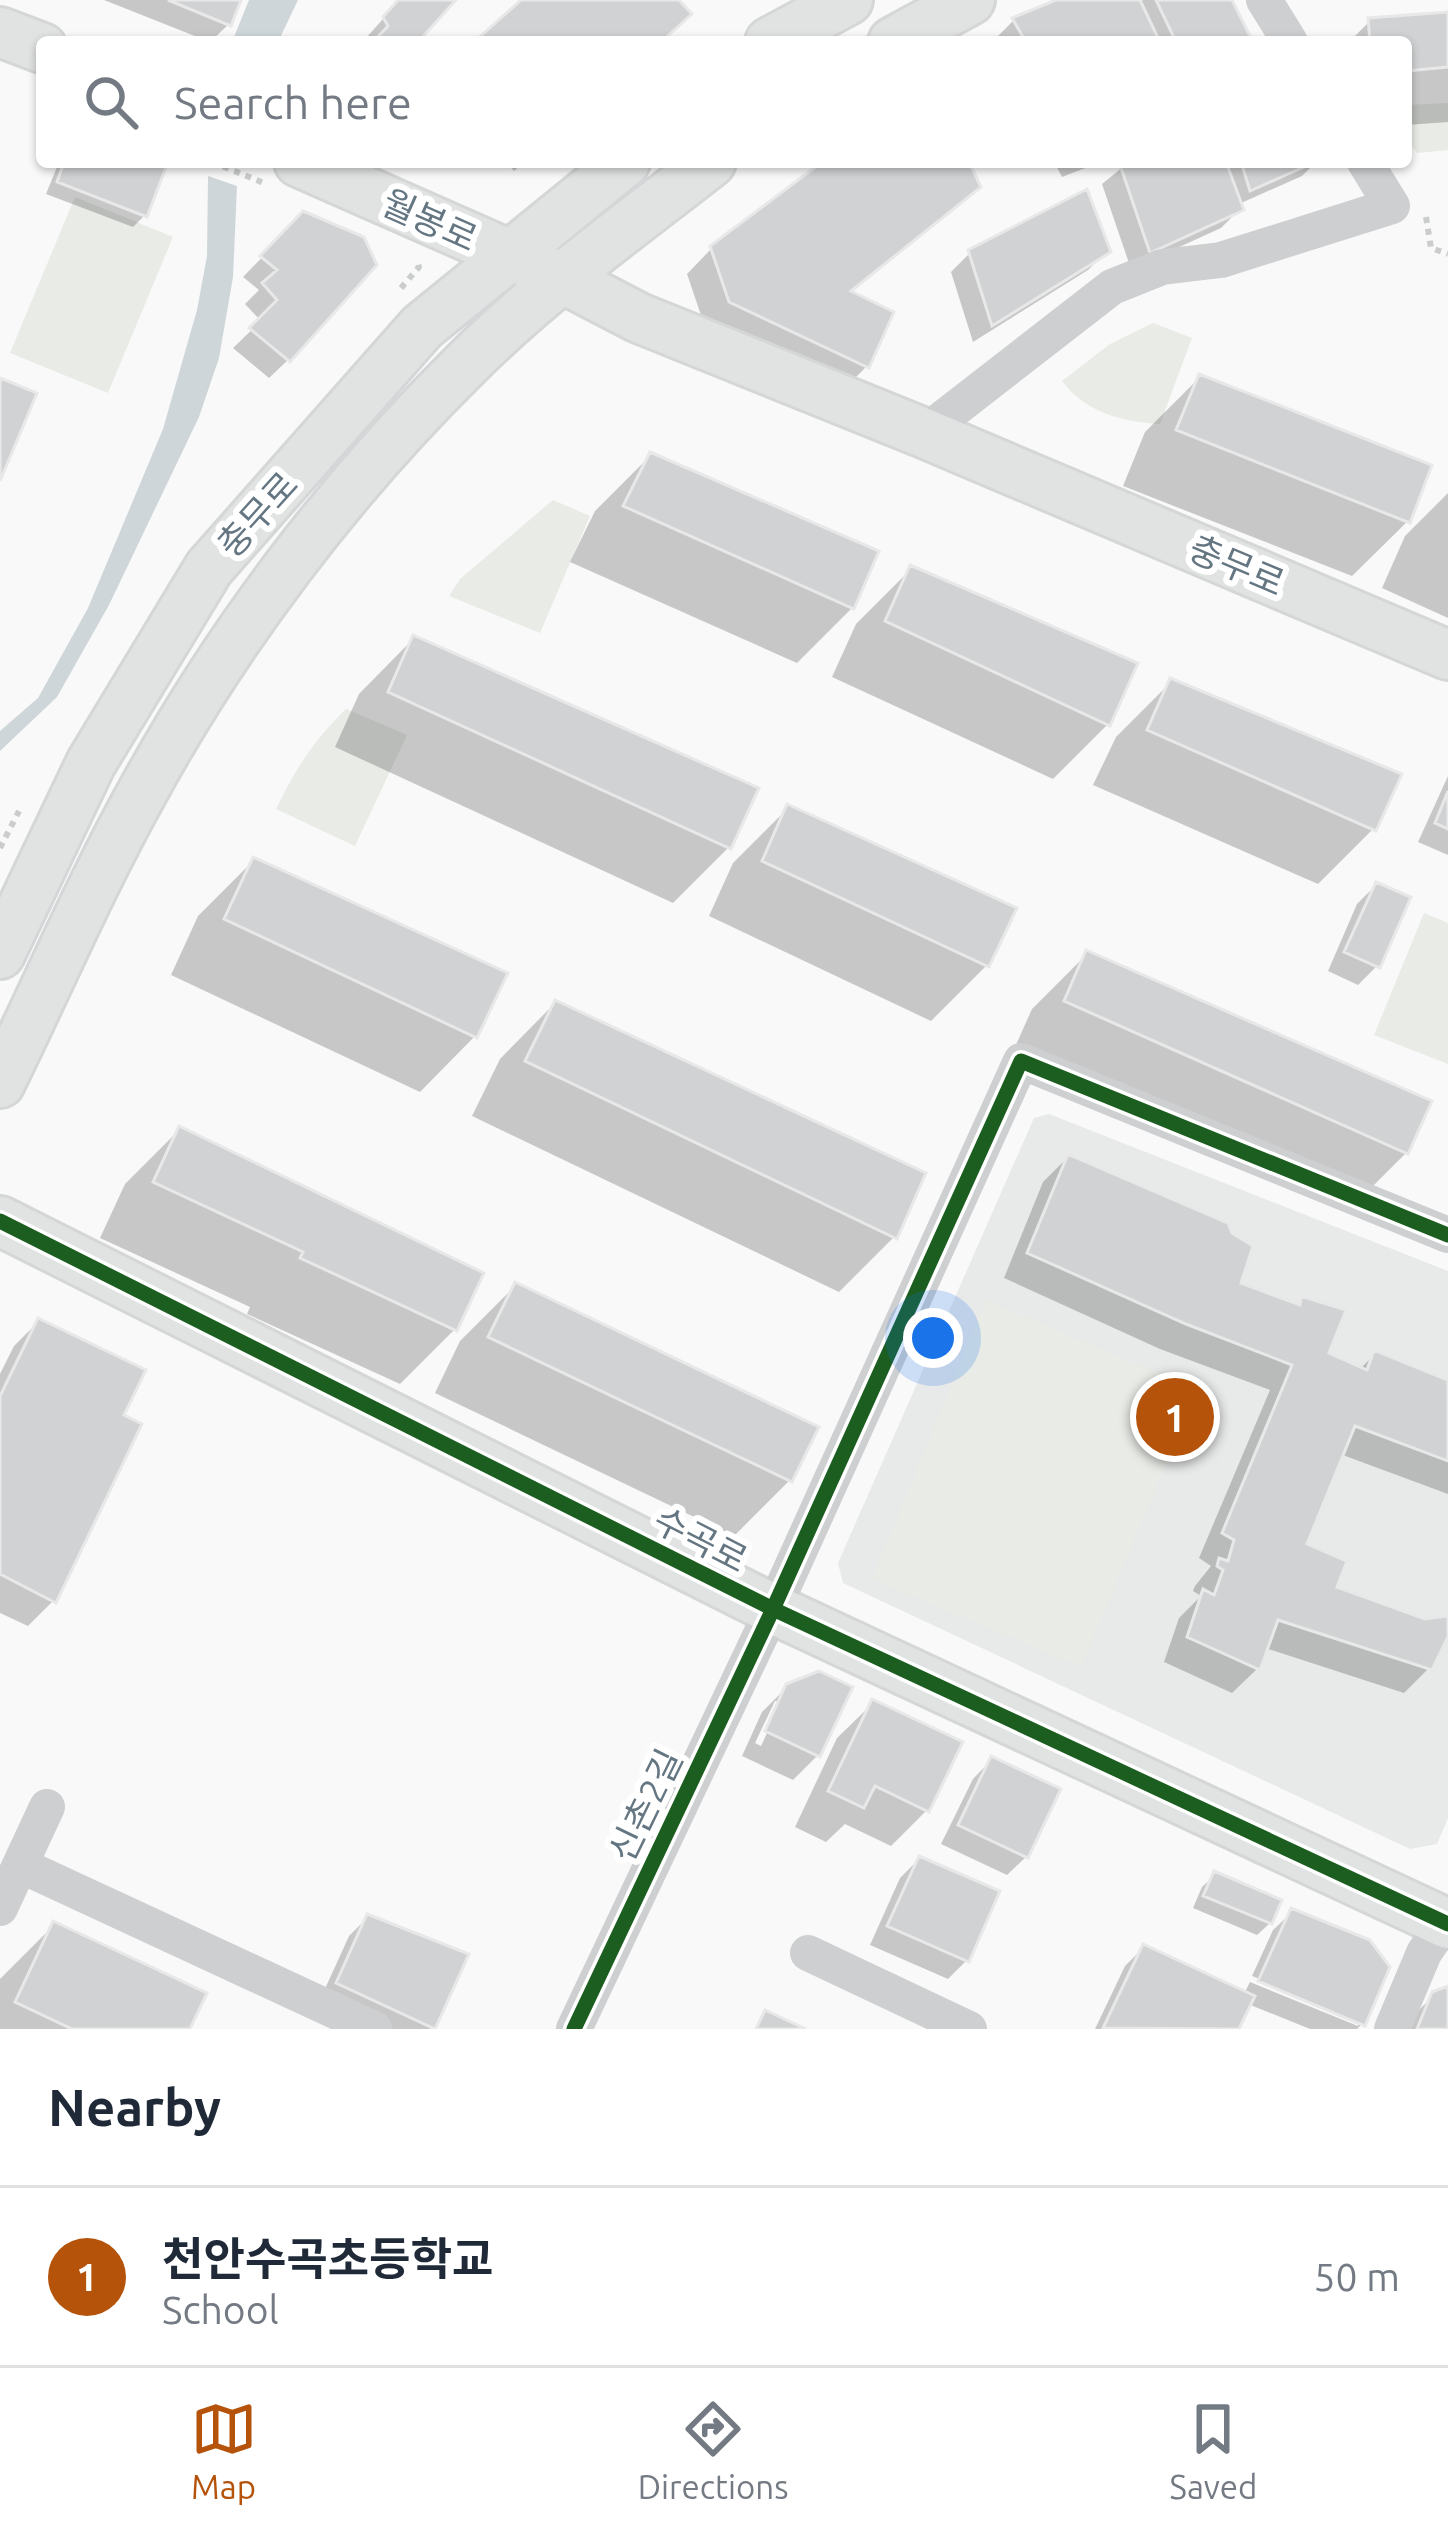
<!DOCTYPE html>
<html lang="en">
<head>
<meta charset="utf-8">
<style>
	:root { --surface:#fff; --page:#f6f6f7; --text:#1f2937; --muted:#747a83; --line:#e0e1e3; --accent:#b45309 }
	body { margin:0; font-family:Ubuntu,"Noto Sans KR",sans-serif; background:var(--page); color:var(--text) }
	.you { position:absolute; left:933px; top:1338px; width:42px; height:42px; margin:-30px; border:9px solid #fff; border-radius:50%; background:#1a73e8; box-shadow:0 0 0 18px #1a73e833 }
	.badge { display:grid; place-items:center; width:78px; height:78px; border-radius:50%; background:var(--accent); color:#fff; font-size:39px; font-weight:700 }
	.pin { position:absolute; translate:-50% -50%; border:6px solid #fff; box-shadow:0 3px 12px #0006 }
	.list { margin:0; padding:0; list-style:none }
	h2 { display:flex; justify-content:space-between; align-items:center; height:156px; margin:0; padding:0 48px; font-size:51px }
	h2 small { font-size:39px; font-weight:400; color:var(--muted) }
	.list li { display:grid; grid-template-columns:78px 1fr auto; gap:36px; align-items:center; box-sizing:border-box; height:180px; padding:0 48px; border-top:3px solid var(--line) }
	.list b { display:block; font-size:45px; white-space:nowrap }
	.list p { margin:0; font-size:39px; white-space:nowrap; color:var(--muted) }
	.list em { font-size:39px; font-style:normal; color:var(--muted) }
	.icon { flex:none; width:66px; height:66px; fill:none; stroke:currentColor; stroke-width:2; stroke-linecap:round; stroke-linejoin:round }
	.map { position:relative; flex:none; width:1448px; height:2029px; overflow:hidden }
	.search { position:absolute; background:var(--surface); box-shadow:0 3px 9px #0004; left:36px; right:36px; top:36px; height:132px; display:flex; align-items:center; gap:30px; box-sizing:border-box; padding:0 42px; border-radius:12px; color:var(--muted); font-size:45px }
	.sheet { height:336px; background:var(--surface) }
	nav { display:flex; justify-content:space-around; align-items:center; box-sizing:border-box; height:168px; border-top:3px solid var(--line); background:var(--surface); font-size:33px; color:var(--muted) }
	nav a { display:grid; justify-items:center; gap:6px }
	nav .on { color:var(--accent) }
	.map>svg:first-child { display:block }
	.built { fill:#e8e9e9 }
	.green { fill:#e8ebe6 }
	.water { fill:#ced6d9 }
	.shadow { fill:#0003; fill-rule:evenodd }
	.building { fill:#d0d2d3; stroke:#e8e8e8; stroke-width:3 }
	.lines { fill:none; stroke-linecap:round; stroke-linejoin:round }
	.secondary-casing { stroke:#d5d6d7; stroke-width:54 }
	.path { stroke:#cbcccd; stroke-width:6; stroke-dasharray:6 6; stroke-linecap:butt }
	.street { stroke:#cecfd0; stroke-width:36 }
	.secondary { stroke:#e1e2e2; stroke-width:48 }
	.cycleway-casing { stroke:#fff; stroke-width:22 }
	.cycleway { stroke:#1b5e20; stroke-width:15 }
	.labels { text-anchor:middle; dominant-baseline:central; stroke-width:12; stroke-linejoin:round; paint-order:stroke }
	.street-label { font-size:36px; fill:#657683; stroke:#fff }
</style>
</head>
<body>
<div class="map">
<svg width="1448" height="2029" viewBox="0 0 1448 2029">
	<rect width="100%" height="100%" fill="#f9f9f9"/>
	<path class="built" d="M1049,1114L1448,1271V1818L1437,1844L1410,1849L843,1583L838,1563L1034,1118Z"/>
	<path class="green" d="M1448,103V150L1417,153L1406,139V105Z
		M75,197L173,237L108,393L10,353Z
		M1153,323L1192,338L1160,424C1122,422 1085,412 1062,381L1110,344Z
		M553,500L590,516L540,633L449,596L460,579Z
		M346,709L407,735L355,846L276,809C295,769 315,739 346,709Z
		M1424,913L1448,923V1064L1374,1035Z
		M986,1300L1197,1390L1081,1667L872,1579Z"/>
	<path class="water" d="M249,0H298L278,42H232Z
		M208,176L237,186L233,277L219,358L199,417L109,605L57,697L0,751V731L38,698L88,608L163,429L197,310L207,256Z"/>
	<path class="shadow" d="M104,0H238L229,24L210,42Z
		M400,0H452L414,42H368L366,38Z
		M1064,0H1137L1139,4L1143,0H1228L1250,42H992L1014,20Z
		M1448,15V122L1406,125V42H1349L1370,21Z
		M59,162H165L145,215L133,227L46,194Z
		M506,162H524L514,171Z
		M827,162H966L978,186L952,211L850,293L867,366L842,391L705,327L687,274L712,248Z
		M1054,162H1101L1062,177Z
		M1129,162H1316L1302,176L1239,204L1240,209L1221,228L1131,269L1102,184Z
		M304,214L288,360L269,378L233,348L261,321L245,304L259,290L243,277Z
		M1107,251L1088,270L973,342L951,272L970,253Z
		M1200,377L1408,521L1352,576L1123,486L1145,432Z
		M651,455L852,608L797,663L570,562L595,511Z
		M1448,493V618L1382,588L1405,536Z
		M911,569L1108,724L1053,779L832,677L856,624Z
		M414,638L728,848L673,903L335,747L359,694Z
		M1171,682L1373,829L1318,884L1093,785L1116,737Z
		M1448,776V855L1418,842Z
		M788,808L1013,910L986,966L931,1021L709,916L733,863Z
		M254,860L475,1036L420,1092L171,975L198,916Z
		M1376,885L1377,966L1358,985L1328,971L1357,904Z
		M1087,954L1406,1153L1351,1208L1011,1056L1032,1009Z
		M555,1003L894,1237L839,1292L472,1116L500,1059Z
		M180,1129L455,1329L400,1384L247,1314L250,1307L100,1238L125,1184Z
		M1068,1157L1237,1284L1295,1307L1302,1300L1325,1355L1359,1370L1375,1354L1448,1383V1494L1340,1454L1303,1545L1334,1588L1424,1622L1448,1620V1640L1437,1651L1429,1668L1404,1693L1265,1648L1257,1669L1232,1693L1164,1662L1179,1618L1201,1596L1193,1591L1195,1586L1211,1566L1199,1558L1270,1390L1160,1349L1004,1278L1043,1182Z
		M515,1286L790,1480L734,1536L435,1393L460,1341Z
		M39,1321L120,1417L53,1601L28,1626L0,1613V1374L14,1346Z
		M788,1686L818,1755L793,1780L742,1756L762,1712ZM775,1701H782L761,1746L755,1743Z
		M873,1703L927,1810L891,1846L845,1824L826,1842L795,1827L837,1738Z
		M991,1760L1026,1857L1007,1875L941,1844L973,1779Z
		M919,1859L966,1961L948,1979L870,1945L900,1878Z
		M1215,1875L1270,1923L1257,1935L1193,1908L1202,1887Z
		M1292,1912L1362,2024L1357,2029H1310L1248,2004L1236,2029H1095L1125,1966L1144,1947L1244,1994L1250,1982L1358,2026V2019L1252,1976L1273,1930Z
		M368,1917L432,2027L430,2029H377L319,2002L349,1936Z
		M54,1925L187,2029H0V1979Z
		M1448,1989V2029H1408L1414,2015L1434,1995Z"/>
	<path class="building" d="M168,0H241L231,26Z
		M398,0H456L418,42H373L388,26L383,17Z
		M521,0H679L692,14L661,42H474Z
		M1056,0H1140L1160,42H1026L1012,18Z
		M1156,0H1232L1253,42H1176Z
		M1448,12V67L1406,71V42H1370L1368,18Z
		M64,162H168L147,217L57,182Z
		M822,162H969L981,187L851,291L894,312L869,368L729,302L710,246Z
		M1119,162H1226L1244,210L1150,253Z
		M1241,162H1315L1250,191Z
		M1087,189L1111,252L992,326L968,250Z
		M303,211L364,237L377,265L290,362L249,328L277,300L262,283L277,270L260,256Z
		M1199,374L1432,465L1410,523L1176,430Z
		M0,378L37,393L0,481Z
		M650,452L879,551L854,609L623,506Z
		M910,565L1138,663L1110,726L885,621Z
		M413,635L759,788L731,849L388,692Z
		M1170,678L1402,774L1376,831L1147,730Z
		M1448,791V829L1435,823Z
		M787,804L1017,908L989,967L762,861Z
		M253,857L508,973L477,1038L224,919Z
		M1376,882L1411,897L1380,968L1344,952Z
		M1086,950L1432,1101L1408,1154L1064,1001Z
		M555,1000L926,1173L897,1239L525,1061Z
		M179,1126L484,1273L457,1331L300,1258L303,1252L153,1182Z
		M1068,1154L1228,1223L1232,1233L1253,1246L1241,1283L1300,1305L1301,1296L1346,1310L1329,1353L1367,1370L1374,1350L1448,1380V1461L1355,1426L1307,1544L1347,1561L1337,1587L1425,1619L1448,1616V1637L1432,1670L1278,1620L1260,1670L1187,1637L1203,1589L1214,1595L1223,1570L1217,1566L1219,1558L1228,1561L1234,1540L1222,1533L1292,1365L1186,1324L1027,1253Z
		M515,1282L819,1427L792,1482L488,1337Z
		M38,1318L146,1370L124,1415L142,1424L56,1603L0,1574V1396Z
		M819,1671L853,1687L820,1757L765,1731L786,1684Z
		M872,1699L963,1742L929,1812L875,1786L864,1808L828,1791Z
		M991,1756L1061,1789L1028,1858L958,1825Z
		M919,1856L1000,1891L969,1962L887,1926Z
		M1214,1871L1282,1900L1272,1924L1203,1896Z
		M1291,1908L1370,1940L1390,1967L1365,2026L1258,1981Z
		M367,1914L469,1954L435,2029L336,1983Z
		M53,1921L207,1993L190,2029H72L15,2002Z
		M1143,1944L1255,1996L1239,2029L1103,2028Z
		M1448,1986V2029H1417L1432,1992Z
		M765,2010L806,2029H756Z"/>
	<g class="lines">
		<defs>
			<path id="secondary" d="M0,32L42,48
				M770,42L848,0
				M893,42L970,0
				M299,162L562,278L639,318L924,433L1448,655
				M0,954L91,763L209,568L422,327L625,162
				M0,1083C48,985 91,884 144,789C229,634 340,488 466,364C541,289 628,227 711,162
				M0,1221L773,1609L1448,1924"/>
		</defs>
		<use href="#secondary" class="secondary-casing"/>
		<path class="path" d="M212,162L264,183
			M1426,217L1431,248L1448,254
			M401,288L419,267L417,260
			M0,848L19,811"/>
		<path class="street" d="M1264,0L1290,42
			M924,433L1112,287L1162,267L1221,260L1392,206L1365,162
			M20,1865L374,2029
			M0,1908L47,1807
			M808,1953L969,2029
			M574,2029L773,1609L1021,1061L1448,1235
			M1392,2029L1424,1953L1448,1917"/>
		<use href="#secondary" class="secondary"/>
		<defs>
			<path id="cycleway" d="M0,1221L773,1609L1448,1924
				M574,2029L773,1609L1021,1061L1448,1235"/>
		</defs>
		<use href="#cycleway" class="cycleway-casing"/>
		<use href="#cycleway" class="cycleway"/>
	</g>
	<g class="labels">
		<g class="street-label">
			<text transform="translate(430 220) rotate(24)">월봉로</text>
			<text transform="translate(257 514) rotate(-48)">충무로</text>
			<text transform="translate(1237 565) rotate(23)">충무로</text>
			<text transform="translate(701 1539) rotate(27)">수곡로</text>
			<text transform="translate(645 1805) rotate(-64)">신촌2길</text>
		</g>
	</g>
</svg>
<div class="you"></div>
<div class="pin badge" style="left:1175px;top:1417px">1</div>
<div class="search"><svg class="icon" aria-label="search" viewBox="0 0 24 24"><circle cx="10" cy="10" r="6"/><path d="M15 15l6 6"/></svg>Search here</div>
</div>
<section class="sheet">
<h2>Nearby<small></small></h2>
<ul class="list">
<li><span class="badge">1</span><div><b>천안수곡초등학교</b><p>School</p></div><em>50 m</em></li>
</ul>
</section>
<nav>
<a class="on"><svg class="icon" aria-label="map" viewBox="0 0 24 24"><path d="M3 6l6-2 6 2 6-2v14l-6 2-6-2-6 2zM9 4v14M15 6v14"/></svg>Map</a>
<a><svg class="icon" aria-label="directions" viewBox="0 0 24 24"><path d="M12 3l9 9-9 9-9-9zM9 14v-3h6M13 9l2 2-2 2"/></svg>Directions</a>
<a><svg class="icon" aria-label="saved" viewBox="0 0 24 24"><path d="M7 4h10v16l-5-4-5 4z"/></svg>Saved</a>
</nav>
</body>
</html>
